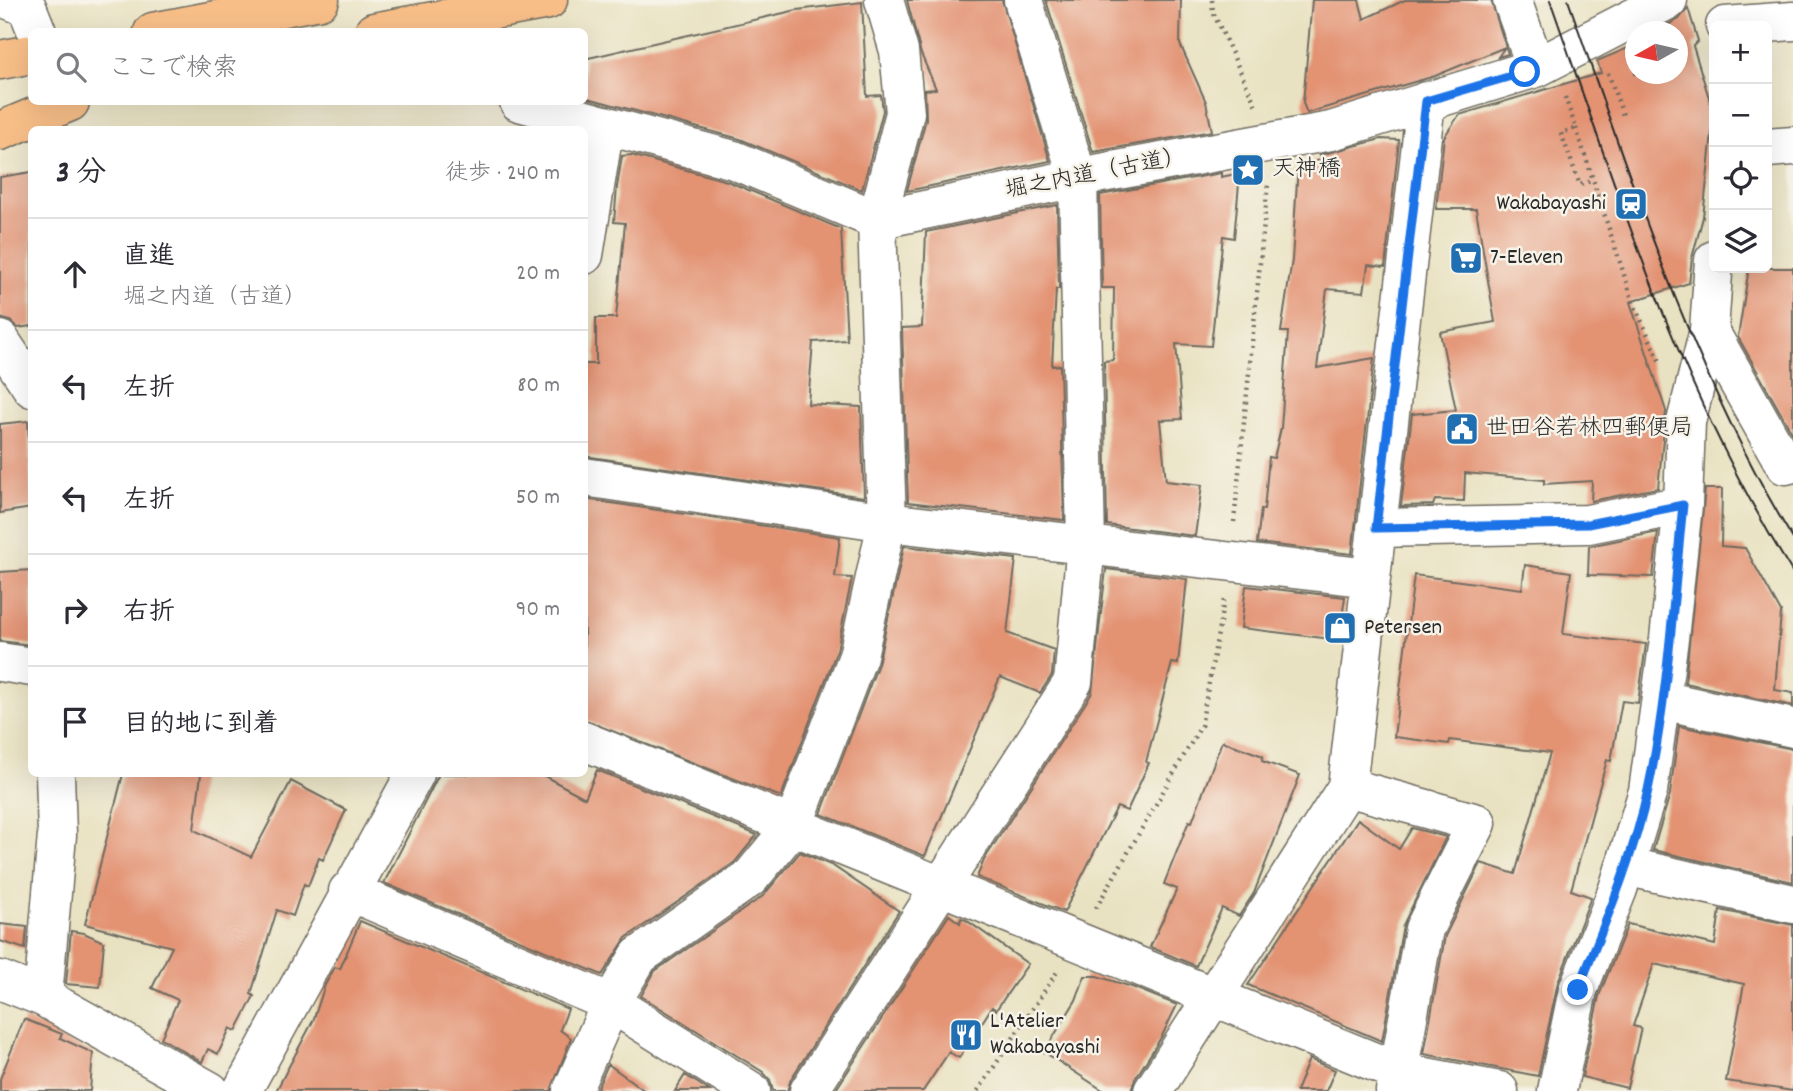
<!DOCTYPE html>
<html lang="ja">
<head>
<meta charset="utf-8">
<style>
	:root { --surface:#fff; --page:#f7f7f7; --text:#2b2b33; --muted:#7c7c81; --line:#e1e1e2 }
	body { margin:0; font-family:Dekko,"Klee One",sans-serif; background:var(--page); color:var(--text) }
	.controls { position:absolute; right:21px; top:21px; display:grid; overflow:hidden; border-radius:10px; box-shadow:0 7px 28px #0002 }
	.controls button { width:63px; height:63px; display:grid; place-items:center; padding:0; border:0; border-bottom:2px solid var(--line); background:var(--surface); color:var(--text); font:35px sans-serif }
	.compass { position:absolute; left:1625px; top:21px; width:63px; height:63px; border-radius:50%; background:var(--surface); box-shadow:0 7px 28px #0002; rotate:262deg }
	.stop { position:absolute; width:21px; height:21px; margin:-16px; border:5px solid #1a73e8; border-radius:50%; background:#fff }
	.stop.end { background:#1a73e8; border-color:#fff; box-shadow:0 2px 7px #0008 }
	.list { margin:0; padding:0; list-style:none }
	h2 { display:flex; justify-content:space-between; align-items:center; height:91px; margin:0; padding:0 28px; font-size:30px }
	h2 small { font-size:23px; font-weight:400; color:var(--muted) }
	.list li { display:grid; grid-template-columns:46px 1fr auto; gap:21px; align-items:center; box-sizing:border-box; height:112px; padding:0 28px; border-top:2px solid var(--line) }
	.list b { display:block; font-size:26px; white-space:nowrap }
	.list p { margin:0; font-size:23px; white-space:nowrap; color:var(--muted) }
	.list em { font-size:23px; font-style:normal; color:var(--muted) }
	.icon { flex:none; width:38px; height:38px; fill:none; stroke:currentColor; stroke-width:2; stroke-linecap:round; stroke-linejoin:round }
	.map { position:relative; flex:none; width:1793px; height:1091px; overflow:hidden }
	.search { position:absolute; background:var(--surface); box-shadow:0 7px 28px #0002; left:28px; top:28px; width:560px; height:77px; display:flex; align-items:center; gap:18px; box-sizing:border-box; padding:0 24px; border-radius:10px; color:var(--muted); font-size:26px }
	.panel { position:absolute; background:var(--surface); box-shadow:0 7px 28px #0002; left:28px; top:126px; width:560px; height:651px; border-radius:10px }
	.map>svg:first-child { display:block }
	.building { fill:#e39272 }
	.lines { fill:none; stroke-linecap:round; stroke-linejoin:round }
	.minor-casing { stroke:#6e6b60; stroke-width:41 }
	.major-casing { stroke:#6e6b60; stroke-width:41 }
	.path { stroke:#6e6b60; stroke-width:4.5; stroke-dasharray:2 5; stroke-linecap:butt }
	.minor { stroke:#fff; stroke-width:38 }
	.major { stroke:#f7be88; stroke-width:38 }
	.tram { stroke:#2b2b2b; stroke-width:2 }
	.route { stroke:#1a73e8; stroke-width:9 }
	.labels { text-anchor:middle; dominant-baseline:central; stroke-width:5; stroke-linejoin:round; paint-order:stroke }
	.poi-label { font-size:23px; fill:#2b2b2b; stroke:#f7f3e8; text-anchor:start }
	.street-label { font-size:23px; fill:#2b2b2b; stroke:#f7f3e8 }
</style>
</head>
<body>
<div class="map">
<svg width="1793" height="1091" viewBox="0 0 1793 1091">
	<rect width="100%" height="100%" fill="#f7f3e8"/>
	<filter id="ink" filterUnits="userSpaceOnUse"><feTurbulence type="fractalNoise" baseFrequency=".0143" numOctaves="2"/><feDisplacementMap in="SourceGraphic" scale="14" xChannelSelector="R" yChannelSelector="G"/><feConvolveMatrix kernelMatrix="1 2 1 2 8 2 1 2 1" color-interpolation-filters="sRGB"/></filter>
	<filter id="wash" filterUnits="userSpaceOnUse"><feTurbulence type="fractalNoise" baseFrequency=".00686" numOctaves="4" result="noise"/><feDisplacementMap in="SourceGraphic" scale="28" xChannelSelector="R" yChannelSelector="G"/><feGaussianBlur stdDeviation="1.57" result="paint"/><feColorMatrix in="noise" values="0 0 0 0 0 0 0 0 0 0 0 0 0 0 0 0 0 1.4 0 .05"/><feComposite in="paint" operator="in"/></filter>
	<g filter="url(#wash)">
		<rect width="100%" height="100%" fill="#e9e2c2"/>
		<g id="blocks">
			<path class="building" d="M907,0H1002L1050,161L907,191L926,119L925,90L936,89L921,54Z
				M1046,0H1181L1180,44L1206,102L1212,131L1093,152Z
				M1312,0H1359L1364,19L1405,0H1491L1508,54L1498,57L1505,47L1435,76L1307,113L1303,103Z
				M862,2L867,96L881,95L883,111L862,190L740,139L584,97V59L797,10Z
				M1688,8L1698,41L1693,46L1714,114L1703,217L1692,258L1689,283L1630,302L1666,411L1658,488L1591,501L1592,481L1544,484V480L1465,473L1464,501L1435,500L1433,505L1401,506L1412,414L1456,410L1440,332L1495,322L1476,209H1436L1444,137L1459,115L1601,73L1597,61L1635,45V74H1677V32H1655L1679,19Z
				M1381,139L1399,140L1385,267L1368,265L1364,292L1327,289L1317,368L1374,358L1352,554L1257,543L1261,509L1264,510L1269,457L1274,458L1281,428L1288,332H1281L1292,260L1298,165L1322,160L1320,155Z
				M631,155L727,181L841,229L847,340L813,342L808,404L861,407L864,497L584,456V364H596V318H616L625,223L614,222L617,187L622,156Z
				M32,172V326L18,328L10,321L0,318V177Z
				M1221,173V177L1240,173L1234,238L1223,236L1211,346L1176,344L1182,419L1160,420L1166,481L1202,485L1195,536L1107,525L1104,361L1113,360L1114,288H1102L1100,195Z
				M1057,205L1059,289H1056L1052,366L1060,365L1064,520L908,502L902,328L922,327L926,232Z
				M1749,268H1793V435L1738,337Z
				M28,421L32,508L0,513V424Z
				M1705,489H1722L1721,546L1745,548L1781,612L1775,690L1793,693V706L1685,683Z
				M584,499L840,537L835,577L852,578L837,650L781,797L584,720Z
				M1658,532L1653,577L1588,575L1589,546Z
				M904,546L1016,559L1007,633L1054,650L1052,675L1040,693L1000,677L925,856L821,814L878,664Z
				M1525,565L1571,572L1563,634L1646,644L1638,703L1622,701L1611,761L1607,760L1571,890L1591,897L1558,982L1538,1076L1424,1054L1445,936L1481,863L1515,874L1550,753L1450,740L1449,744L1394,737L1414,575L1522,589Z
				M1106,569L1187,579L1178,664L1172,663L1146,762L1149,763L1127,811L1117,807L1064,912L977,877L984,860L1092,693Z
				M32,570V645L0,641V572Z
				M1246,586L1345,597L1339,640L1241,628Z
				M1679,726L1793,749V882L1653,850L1670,794Z
				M1222,741L1263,756L1262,761L1300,775L1254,893L1239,916L1222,908L1196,966L1150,947L1177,889L1164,884L1189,821L1192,822Z
				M597,770L757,835L735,862L626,938L602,975L384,883L439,774H541L585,798Z
				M123,774H201L194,830L251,857L291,781L346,810L323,860L319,858L308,886L304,884L293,916L277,910L251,994L254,996L236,1031L230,1028L218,1054L208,1049L202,1062L161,1038L178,1000L152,988L172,947L85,924Z
				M1358,819L1399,849L1412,828L1446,837L1403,925L1382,1041L1248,985Z
				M800,852L833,866L899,911L791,1079L787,1091H773L770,1080L763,1072L641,996L655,971L763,896Z
				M1720,910L1793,925V1091L1726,1081L1744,984L1654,964L1633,1026L1641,1028L1627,1088L1582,1077L1599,996L1628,924L1715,945Z
				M949,915L960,923L961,918L966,920L1028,964L996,1010L992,1007L959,1058L949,1052L923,1091H835Z
				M360,921L568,1009L560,1030L571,1038L551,1091H276L313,1021L325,985L335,967L340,969Z
				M0,924L27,927L25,949L0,941Z
				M71,931L84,933L104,942L100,987L66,984Z
				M1085,976H1097L1132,987L1177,1005L1162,1036L1135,1079L1131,1091H1104L1044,1052L1076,1000Z
				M24,1019L62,1034L60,1038L93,1053L90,1091H0V1079Z
				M1309,1059L1335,1070L1326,1091H1296Z
				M608,1064L645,1091H596Z
				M685,1075L710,1091H675Z"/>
		</g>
	</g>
	<g filter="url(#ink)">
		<use href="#blocks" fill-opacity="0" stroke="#6e6b60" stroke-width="2"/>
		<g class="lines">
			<defs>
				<path id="minor" d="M9,0L27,7L37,32
					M1512,0L1536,68
					M1725,26L1793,21
					M519,102L734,160L877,220L1096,174L1331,131L1536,68L1668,0
					M1767,148L1793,146
					M584,255L605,125
					M1709,330L1785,465L1793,463
					M0,340L32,388
					M584,477L887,522L1371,578
					M1376,528L1588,524L1683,505
					M0,662L32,667
					M1661,700L1793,728
					M584,741L1399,1072L1499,1091
					M1347,787L1477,823L1424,929L1395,1091
					M1625,866L1793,904
					M348,891L611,1003L751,1091
					M0,980L43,997L210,1091
					M43,997L57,835L55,774
					M242,1091L415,774
					M572,1091L611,1003L639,956L750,878L793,826L858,656L887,522L877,220L905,113L899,51L884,0
					M809,1091L1073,682L1086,544L1078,178L1023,0
					M1153,1091L1347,787L1426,101
					M1557,1091L1578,990L1618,889L1648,791L1669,639L1683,505L1686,422L1709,330L1714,260"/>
				<path id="major" d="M153,32L320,0
					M374,32L548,0
					M0,60L32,54
					M0,131L70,102"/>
			</defs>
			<use href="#minor" class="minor-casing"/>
			<use href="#major" class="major-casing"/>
			<path class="path" d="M1212,0L1213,12L1257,108
				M1608,73L1623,115
				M1565,97L1576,128L1561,133L1580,185L1593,180
				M1576,128L1633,302L1661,364
				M1234,522L1268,183
				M1096,908L1201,726L1224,600
				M978,1091L1057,972"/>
			<use href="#minor" class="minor"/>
			<use href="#major" class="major"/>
			<path class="tram" d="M1550,0C1619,196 1681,396 1793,573
				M1568,0C1633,184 1691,371 1793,539"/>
		</g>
	</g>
	<g class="lines" filter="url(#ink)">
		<path class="route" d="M1525,72L1426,101L1376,528L1588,524L1683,505C1673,600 1668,697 1648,790C1633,859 1604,925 1578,990"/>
	</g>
	<defs>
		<symbol id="sight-square" viewBox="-11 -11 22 22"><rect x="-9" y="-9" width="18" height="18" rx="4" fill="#1f6fb2" stroke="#f7f3e8"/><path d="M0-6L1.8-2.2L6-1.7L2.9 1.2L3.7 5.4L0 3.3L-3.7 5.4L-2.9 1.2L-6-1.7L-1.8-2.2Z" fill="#fff"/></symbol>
		<symbol id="station-square" viewBox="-11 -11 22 22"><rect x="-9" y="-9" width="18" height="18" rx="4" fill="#1f6fb2" stroke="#f7f3e8"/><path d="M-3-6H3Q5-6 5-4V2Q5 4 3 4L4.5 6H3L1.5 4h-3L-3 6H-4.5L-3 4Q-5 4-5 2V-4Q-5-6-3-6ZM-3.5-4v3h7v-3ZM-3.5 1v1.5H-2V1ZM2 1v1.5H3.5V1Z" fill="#fff"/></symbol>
		<symbol id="supermarket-square" viewBox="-11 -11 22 22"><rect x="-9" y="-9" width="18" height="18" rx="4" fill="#1f6fb2" stroke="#f7f3e8"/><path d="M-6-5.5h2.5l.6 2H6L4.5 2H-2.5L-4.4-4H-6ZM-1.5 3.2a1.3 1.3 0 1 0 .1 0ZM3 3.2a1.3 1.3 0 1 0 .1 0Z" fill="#fff"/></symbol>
		<symbol id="civic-square" viewBox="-11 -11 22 22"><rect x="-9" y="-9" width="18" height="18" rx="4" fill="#1f6fb2" stroke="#f7f3e8"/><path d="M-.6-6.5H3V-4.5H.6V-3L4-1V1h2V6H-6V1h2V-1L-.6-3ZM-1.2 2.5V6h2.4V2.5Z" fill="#fff"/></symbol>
		<symbol id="shop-square" viewBox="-11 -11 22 22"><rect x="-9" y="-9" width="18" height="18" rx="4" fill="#1f6fb2" stroke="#f7f3e8"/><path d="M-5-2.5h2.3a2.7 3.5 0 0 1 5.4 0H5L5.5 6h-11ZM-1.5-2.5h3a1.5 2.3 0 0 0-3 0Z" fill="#fff"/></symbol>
		<symbol id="restaurant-square" viewBox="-11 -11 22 22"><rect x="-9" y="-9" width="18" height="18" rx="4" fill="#1f6fb2" stroke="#f7f3e8"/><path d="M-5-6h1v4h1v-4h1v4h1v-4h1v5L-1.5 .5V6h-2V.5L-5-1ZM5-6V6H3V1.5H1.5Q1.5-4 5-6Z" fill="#fff"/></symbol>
	</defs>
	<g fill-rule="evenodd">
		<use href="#sight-square" x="1229" y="151" width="38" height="38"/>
		<use href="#station-square" x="1612" y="185" width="38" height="38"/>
		<use href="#supermarket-square" x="1447" y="239" width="38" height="38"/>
		<use href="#civic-square" x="1443" y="410" width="38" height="38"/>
		<use href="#shop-square" x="1321" y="609" width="38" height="38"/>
		<use href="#restaurant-square" x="947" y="1016" width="38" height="38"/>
	</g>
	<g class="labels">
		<g class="poi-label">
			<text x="1272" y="170">天神橋</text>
			<text x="1606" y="204" text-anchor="end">Wakabayashi</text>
			<text x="1490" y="258">7-Eleven</text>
			<text x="1486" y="429">世田谷若林四郵便局</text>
			<text x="1364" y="628">Petersen</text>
			<text x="990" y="1022">L'Atelier<tspan x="990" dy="26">Wakabayashi</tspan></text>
		</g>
		<g class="street-label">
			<text transform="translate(1096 175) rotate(-11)">堀之内道（古道）</text>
		</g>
	</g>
</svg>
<div class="controls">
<button>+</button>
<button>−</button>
<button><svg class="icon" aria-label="locate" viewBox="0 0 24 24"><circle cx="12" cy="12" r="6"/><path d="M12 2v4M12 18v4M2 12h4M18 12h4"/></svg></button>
<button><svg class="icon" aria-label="layers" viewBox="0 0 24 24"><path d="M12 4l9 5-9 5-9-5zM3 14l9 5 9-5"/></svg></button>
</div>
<svg class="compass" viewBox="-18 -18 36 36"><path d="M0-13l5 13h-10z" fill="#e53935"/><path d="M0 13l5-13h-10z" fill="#7c7c81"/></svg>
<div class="stop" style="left:1525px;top:72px"></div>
<div class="stop end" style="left:1578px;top:990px"></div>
<div class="search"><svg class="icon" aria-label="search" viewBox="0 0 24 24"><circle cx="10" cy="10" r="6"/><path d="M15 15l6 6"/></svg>ここで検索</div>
<section class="panel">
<h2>3 分<small>徒歩 · 240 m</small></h2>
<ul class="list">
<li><svg class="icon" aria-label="ahead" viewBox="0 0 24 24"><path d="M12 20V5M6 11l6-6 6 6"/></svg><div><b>直進</b><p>堀之内道（古道）</p></div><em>20 m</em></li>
<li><svg class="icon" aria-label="left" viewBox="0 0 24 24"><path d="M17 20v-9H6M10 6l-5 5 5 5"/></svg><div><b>左折</b></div><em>80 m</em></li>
<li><svg class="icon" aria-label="left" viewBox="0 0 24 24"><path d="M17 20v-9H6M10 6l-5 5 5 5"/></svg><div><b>左折</b></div><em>50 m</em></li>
<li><svg class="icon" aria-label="right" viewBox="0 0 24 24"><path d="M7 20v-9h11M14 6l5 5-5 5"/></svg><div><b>右折</b></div><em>90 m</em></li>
<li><svg class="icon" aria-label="arrive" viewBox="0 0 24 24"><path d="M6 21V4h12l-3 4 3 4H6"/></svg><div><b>目的地に到着</b></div></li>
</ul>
</section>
</div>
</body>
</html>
